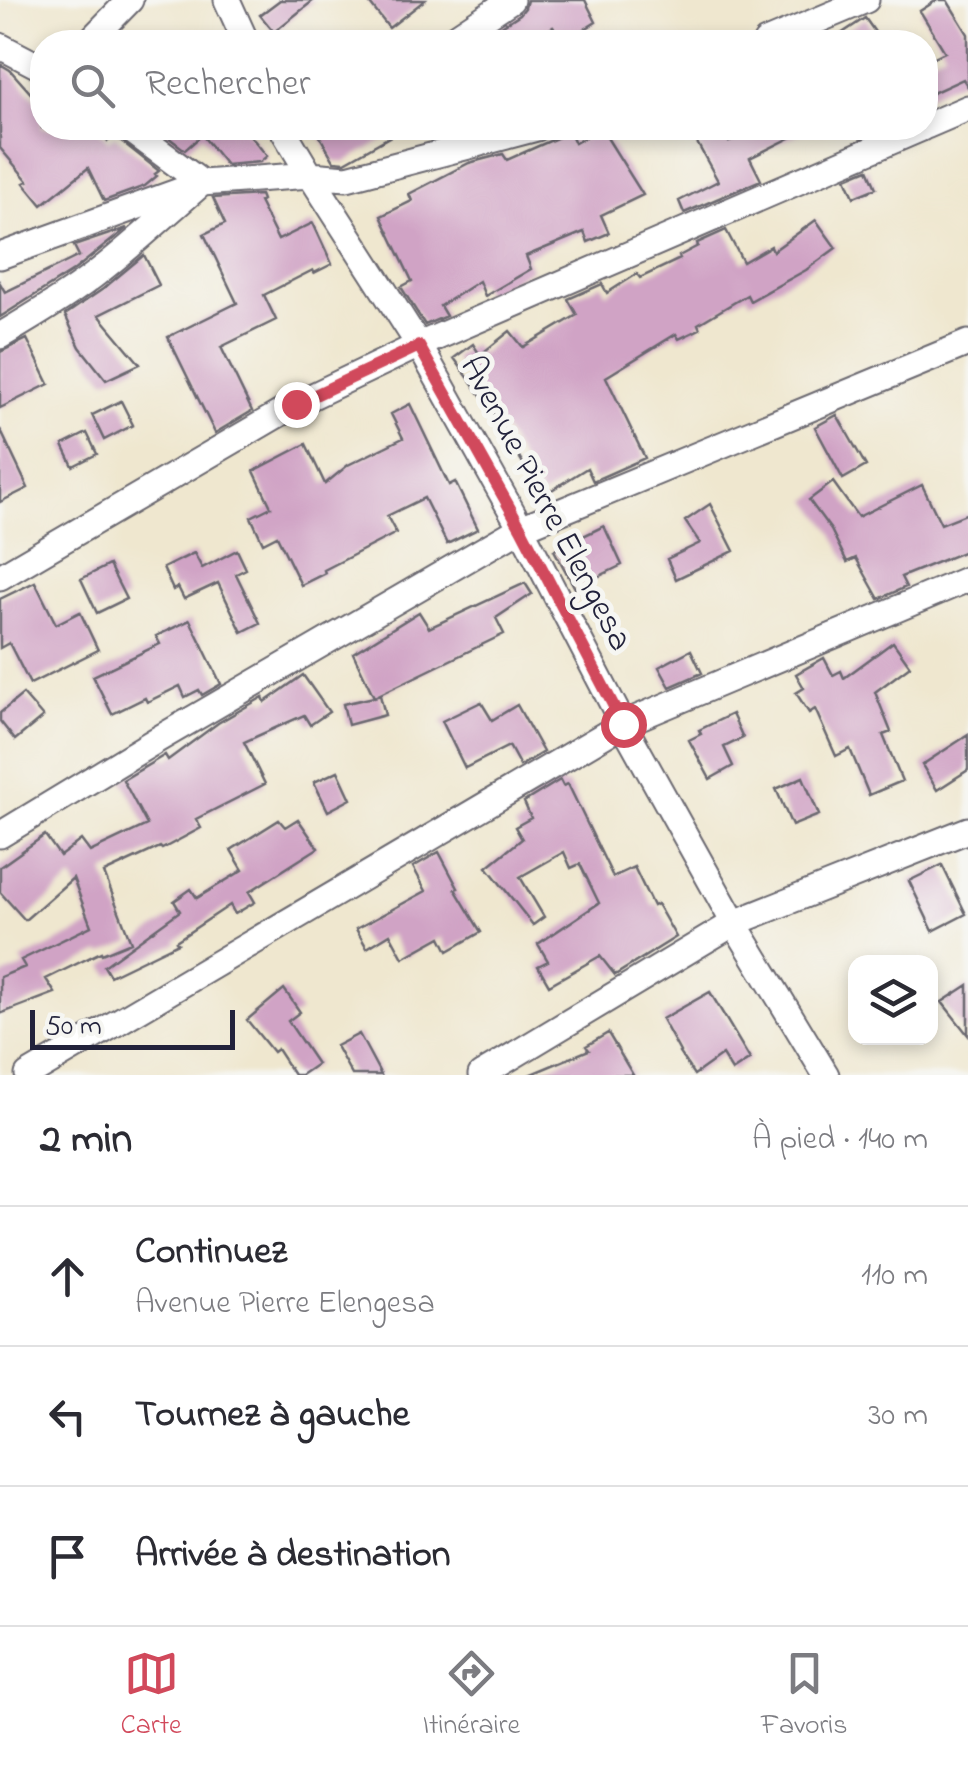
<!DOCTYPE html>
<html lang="fr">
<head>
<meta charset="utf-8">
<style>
	:root { --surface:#fff; --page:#f7f7f7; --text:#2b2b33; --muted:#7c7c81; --line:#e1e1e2; --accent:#d1495b }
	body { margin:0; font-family:"Indie Flower",sans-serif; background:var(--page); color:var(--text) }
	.controls { position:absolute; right:30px; bottom:30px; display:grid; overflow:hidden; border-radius:20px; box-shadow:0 5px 15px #0003 }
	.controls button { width:90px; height:90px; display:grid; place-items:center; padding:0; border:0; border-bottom:2px solid var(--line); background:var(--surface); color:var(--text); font:50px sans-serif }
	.scale { position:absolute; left:30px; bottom:25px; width:205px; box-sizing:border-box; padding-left:10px; border:5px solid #22223b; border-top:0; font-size:28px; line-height:35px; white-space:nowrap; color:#22223b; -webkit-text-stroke:8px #f6f6f2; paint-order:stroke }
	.stop { position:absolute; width:30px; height:30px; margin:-22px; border:8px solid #d1495b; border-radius:50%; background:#fff }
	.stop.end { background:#d1495b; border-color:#fff; box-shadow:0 2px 10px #0008 }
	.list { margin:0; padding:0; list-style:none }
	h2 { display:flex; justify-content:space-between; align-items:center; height:130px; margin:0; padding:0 40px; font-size:42px }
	h2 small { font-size:32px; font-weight:400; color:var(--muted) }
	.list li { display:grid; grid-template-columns:65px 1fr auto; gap:30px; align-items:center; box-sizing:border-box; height:140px; padding:0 40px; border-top:2px solid var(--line) }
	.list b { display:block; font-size:38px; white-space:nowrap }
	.list p { margin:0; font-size:32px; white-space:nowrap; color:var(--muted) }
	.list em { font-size:32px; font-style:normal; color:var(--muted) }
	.icon { flex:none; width:55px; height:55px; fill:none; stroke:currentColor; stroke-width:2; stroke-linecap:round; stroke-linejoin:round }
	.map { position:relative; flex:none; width:968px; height:1075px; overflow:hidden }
	.search { position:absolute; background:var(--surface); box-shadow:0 5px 15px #0003; left:30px; right:30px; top:30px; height:110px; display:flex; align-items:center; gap:25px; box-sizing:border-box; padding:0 35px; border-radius:40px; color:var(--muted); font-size:38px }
	.sheet { height:550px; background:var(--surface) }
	nav { display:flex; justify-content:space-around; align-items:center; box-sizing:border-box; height:140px; border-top:2px solid var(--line); background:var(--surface); font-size:28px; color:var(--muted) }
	nav a { display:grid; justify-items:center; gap:5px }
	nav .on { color:var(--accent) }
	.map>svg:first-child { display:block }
	.building { fill:#d0a3c5 }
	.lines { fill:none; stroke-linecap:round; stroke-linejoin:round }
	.street-casing { stroke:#6a676f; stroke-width:29 }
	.street { stroke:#fff; stroke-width:25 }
	.route { stroke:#d1495b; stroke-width:12 }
	.labels { text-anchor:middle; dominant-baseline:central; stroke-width:10; stroke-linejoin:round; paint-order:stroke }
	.street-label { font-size:35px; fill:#22223b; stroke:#f6f6f2 }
</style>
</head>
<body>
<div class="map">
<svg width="968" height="1075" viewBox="0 0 968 1075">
	<rect width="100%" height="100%" fill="#f6f6f2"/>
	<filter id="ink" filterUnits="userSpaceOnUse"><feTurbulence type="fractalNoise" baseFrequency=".01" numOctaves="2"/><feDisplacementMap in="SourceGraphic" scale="20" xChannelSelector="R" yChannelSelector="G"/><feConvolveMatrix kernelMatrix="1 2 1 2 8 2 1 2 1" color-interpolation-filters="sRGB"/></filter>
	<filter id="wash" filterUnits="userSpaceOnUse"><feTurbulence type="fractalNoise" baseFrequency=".0048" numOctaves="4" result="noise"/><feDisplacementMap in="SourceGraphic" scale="40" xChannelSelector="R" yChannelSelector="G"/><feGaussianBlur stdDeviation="2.25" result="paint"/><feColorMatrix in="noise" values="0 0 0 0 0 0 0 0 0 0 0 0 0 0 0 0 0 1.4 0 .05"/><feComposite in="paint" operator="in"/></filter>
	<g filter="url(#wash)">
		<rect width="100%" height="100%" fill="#efe7cf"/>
		<g id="blocks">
			<path class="building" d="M280,0H314L274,32L260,15Z
				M367,0H425L389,28Z
				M527,0H585L596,22L564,42L553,27L529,42H477L520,14L525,8Z
				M937,0H947L968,34V87L963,79L926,96V61L945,52L920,11Z
				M865,18L882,42H829Z
				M0,64L10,70L42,106V128H97L108,141L115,136L159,171L155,174L157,176L145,186L104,201L88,168L42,205L24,183L28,181L0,148Z
				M156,128H244L267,156L260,162L226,165L202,135L185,150Z
				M315,128H405L345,162L334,161Z
				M601,128L643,195L601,215L609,233L588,242L584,232L526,256L531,269L485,296L479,281L440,306L446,316L425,325L401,287L412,281L381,216L412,201L409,194L469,163L503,154L507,160L570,132L575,143Z
				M689,128H721L729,142L756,128H810L750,158L761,180L684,213L679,201L718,181Z
				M868,169L876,188L854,197L846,178Z
				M260,195L262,200L259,202L278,240L313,223L332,264L314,273L313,270L264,295L276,320L221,347L252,411L215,433L168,337L237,303L204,234L225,224L213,198Z
				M816,220L836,248L806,270L750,301L747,295L698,324L700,329L679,339L676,334L606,377L645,458L593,481L587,468L542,496L493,412L454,358L473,344L480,355L510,331L523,347L577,315L568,299L602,284L607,293L637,274L640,278L680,259L679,256L698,246L697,243L726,230L743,262L771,246L773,251Z
				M127,228L73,271L0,317V283L5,292L79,256L74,246Z
				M144,255L159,285L99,315L140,364L106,380L80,347L65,315L103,289Z
				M27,339L49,384L0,408V352Z
				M121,401L133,425L104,440L92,415Z
				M410,404L449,485L455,482L478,529L447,544L424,498L387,516L396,533L324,570L325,573L301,585L277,536L263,543L251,517L271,507L254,471L306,444L325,484L348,465L403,438L391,414Z
				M837,415L866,466L843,479L815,427Z
				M0,429L28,488L0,502Z
				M87,433L97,454L73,466L63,445Z
				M833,482L858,517L922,485L941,524L968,513V550L901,577L906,587L879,599L856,558L847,562L831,530L809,500Z
				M710,504L734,551L676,579L667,559L700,543L685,521Z
				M604,526L622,565L575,588L554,550Z
				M237,550L246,569L236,574L260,623L242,632L218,583L184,599L178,587L173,590L163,568L194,553L202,568Z
				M109,565L126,599L97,613L81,579Z
				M35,582L56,624L80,612L98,650L30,684L9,643L0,648V599Z
				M525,583L532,594L496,618L504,634L374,697L380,695L385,715L348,725L343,704L374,697L353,653L419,612L429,628Z
				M190,620L221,684L202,695L199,690L185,697L180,686L147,702L145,698L112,714L93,676L160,644L156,636Z
				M893,642L910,666L875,692L891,732L883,735L902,781L869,795L850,749L836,756L815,709L809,713L796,693L804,688L796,674L824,658L833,675L841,671L844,678Z
				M691,650L702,673L670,687L659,667Z
				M303,675L329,712L310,725L304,715L244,742L265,784L196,819L201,828L162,849L160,847L104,873L131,942L102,954L101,952L46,979L55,993L0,1014V977L25,967L21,960L91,926L73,878L25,920L0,892V867L45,835L60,856L81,840L90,852L147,825L123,780L165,755L168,760L218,723L263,697L265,702Z
				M23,694L43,717L15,740L0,721V713Z
				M481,702L492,720L517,705L543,752L520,766L509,746L465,768L442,721Z
				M732,714L743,738L724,747L733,766L710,779L689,740L701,734L699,730Z
				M968,735V770L937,790L922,765Z
				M338,771L351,799L328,811L314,782Z
				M803,777L819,815L792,826L776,789Z
				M560,780L563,786L568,784L613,877L634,867L653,906L657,904L676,937L615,975L600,956L549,985L538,966L548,961L538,944L599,903L580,864L571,868L564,852L520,877L544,917L533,925L487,867L522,839L515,827L531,818L524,802Z
				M298,819L318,848L249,892L255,902L235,914L230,905L176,941L178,943L110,976L104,966L180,911L174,901L191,889L197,898L243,870L231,850L279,820L285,827Z
				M439,852L458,888L455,889L481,932L448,951L441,937L403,958L390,934L367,948L356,929L426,891L413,867Z
				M942,865L966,914L933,931L909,881Z
				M968,985V1035L942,1002Z
				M284,989L300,1012L288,1021L317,1064L301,1075H294L277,1049L273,1052L247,1020Z
				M710,992L750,1059L732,1071L722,1055L694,1075L679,1053L680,1052L662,1019Z
				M608,1033L633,1075H529L589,1050L586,1046Z
				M359,1034L381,1075H352L336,1046Z"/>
		</g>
	</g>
	<g filter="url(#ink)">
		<use href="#blocks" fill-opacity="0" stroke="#6a676f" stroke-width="2.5"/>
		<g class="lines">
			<defs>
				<path id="street" d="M227,0L246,42
					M89,42L130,0
					M448,42L511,0
					M766,42L866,0
					M0,46L42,68
					M926,126L968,108
					M282,128L310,175L419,345L521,528L623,724L734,923L826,1075
					M0,256L202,183L310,175L347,178L537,128
					M0,336C32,317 64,298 93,276C131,247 166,214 202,183L128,128
					M0,577L296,404L419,345L922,128
					M0,835L155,741L521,528L968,343
					M28,1075L623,724L968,579
					M481,1075L734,923L968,830"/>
			</defs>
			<use href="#street" class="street-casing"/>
			<use href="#street" class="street"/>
		</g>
	</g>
	<g class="lines" filter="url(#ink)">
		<path class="route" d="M296,404L419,346L521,528L623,724"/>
	</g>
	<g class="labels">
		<g class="street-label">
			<text transform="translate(545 504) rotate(62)">Avenue Pierre Elengesa</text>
		</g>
	</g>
</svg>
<div class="controls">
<button><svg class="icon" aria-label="layers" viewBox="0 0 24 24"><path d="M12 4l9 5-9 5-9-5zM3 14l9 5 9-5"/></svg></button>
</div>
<div class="scale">50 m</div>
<div class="stop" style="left:623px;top:724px"></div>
<div class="stop end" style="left:296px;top:404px"></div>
<div class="search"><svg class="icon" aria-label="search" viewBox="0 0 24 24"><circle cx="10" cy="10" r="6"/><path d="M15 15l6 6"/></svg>Rechercher</div>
</div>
<section class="sheet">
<h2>2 min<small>À pied · 140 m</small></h2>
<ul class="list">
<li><svg class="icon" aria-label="ahead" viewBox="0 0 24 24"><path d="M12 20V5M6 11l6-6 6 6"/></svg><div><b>Continuez</b><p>Avenue Pierre Elengesa</p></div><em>110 m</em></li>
<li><svg class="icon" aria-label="left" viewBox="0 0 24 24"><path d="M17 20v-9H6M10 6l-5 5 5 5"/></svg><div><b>Tournez à gauche</b></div><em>30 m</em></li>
<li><svg class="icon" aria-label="arrive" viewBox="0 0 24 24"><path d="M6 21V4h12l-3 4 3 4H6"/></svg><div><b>Arrivée à destination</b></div></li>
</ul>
</section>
<nav>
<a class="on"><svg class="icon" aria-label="map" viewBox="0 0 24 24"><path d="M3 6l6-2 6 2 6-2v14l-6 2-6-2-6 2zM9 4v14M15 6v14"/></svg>Carte</a>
<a><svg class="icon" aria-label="directions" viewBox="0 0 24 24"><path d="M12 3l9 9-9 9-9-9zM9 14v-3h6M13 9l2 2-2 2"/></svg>Itinéraire</a>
<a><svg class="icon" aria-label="saved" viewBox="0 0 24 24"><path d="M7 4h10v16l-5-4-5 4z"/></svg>Favoris</a>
</nav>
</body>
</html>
